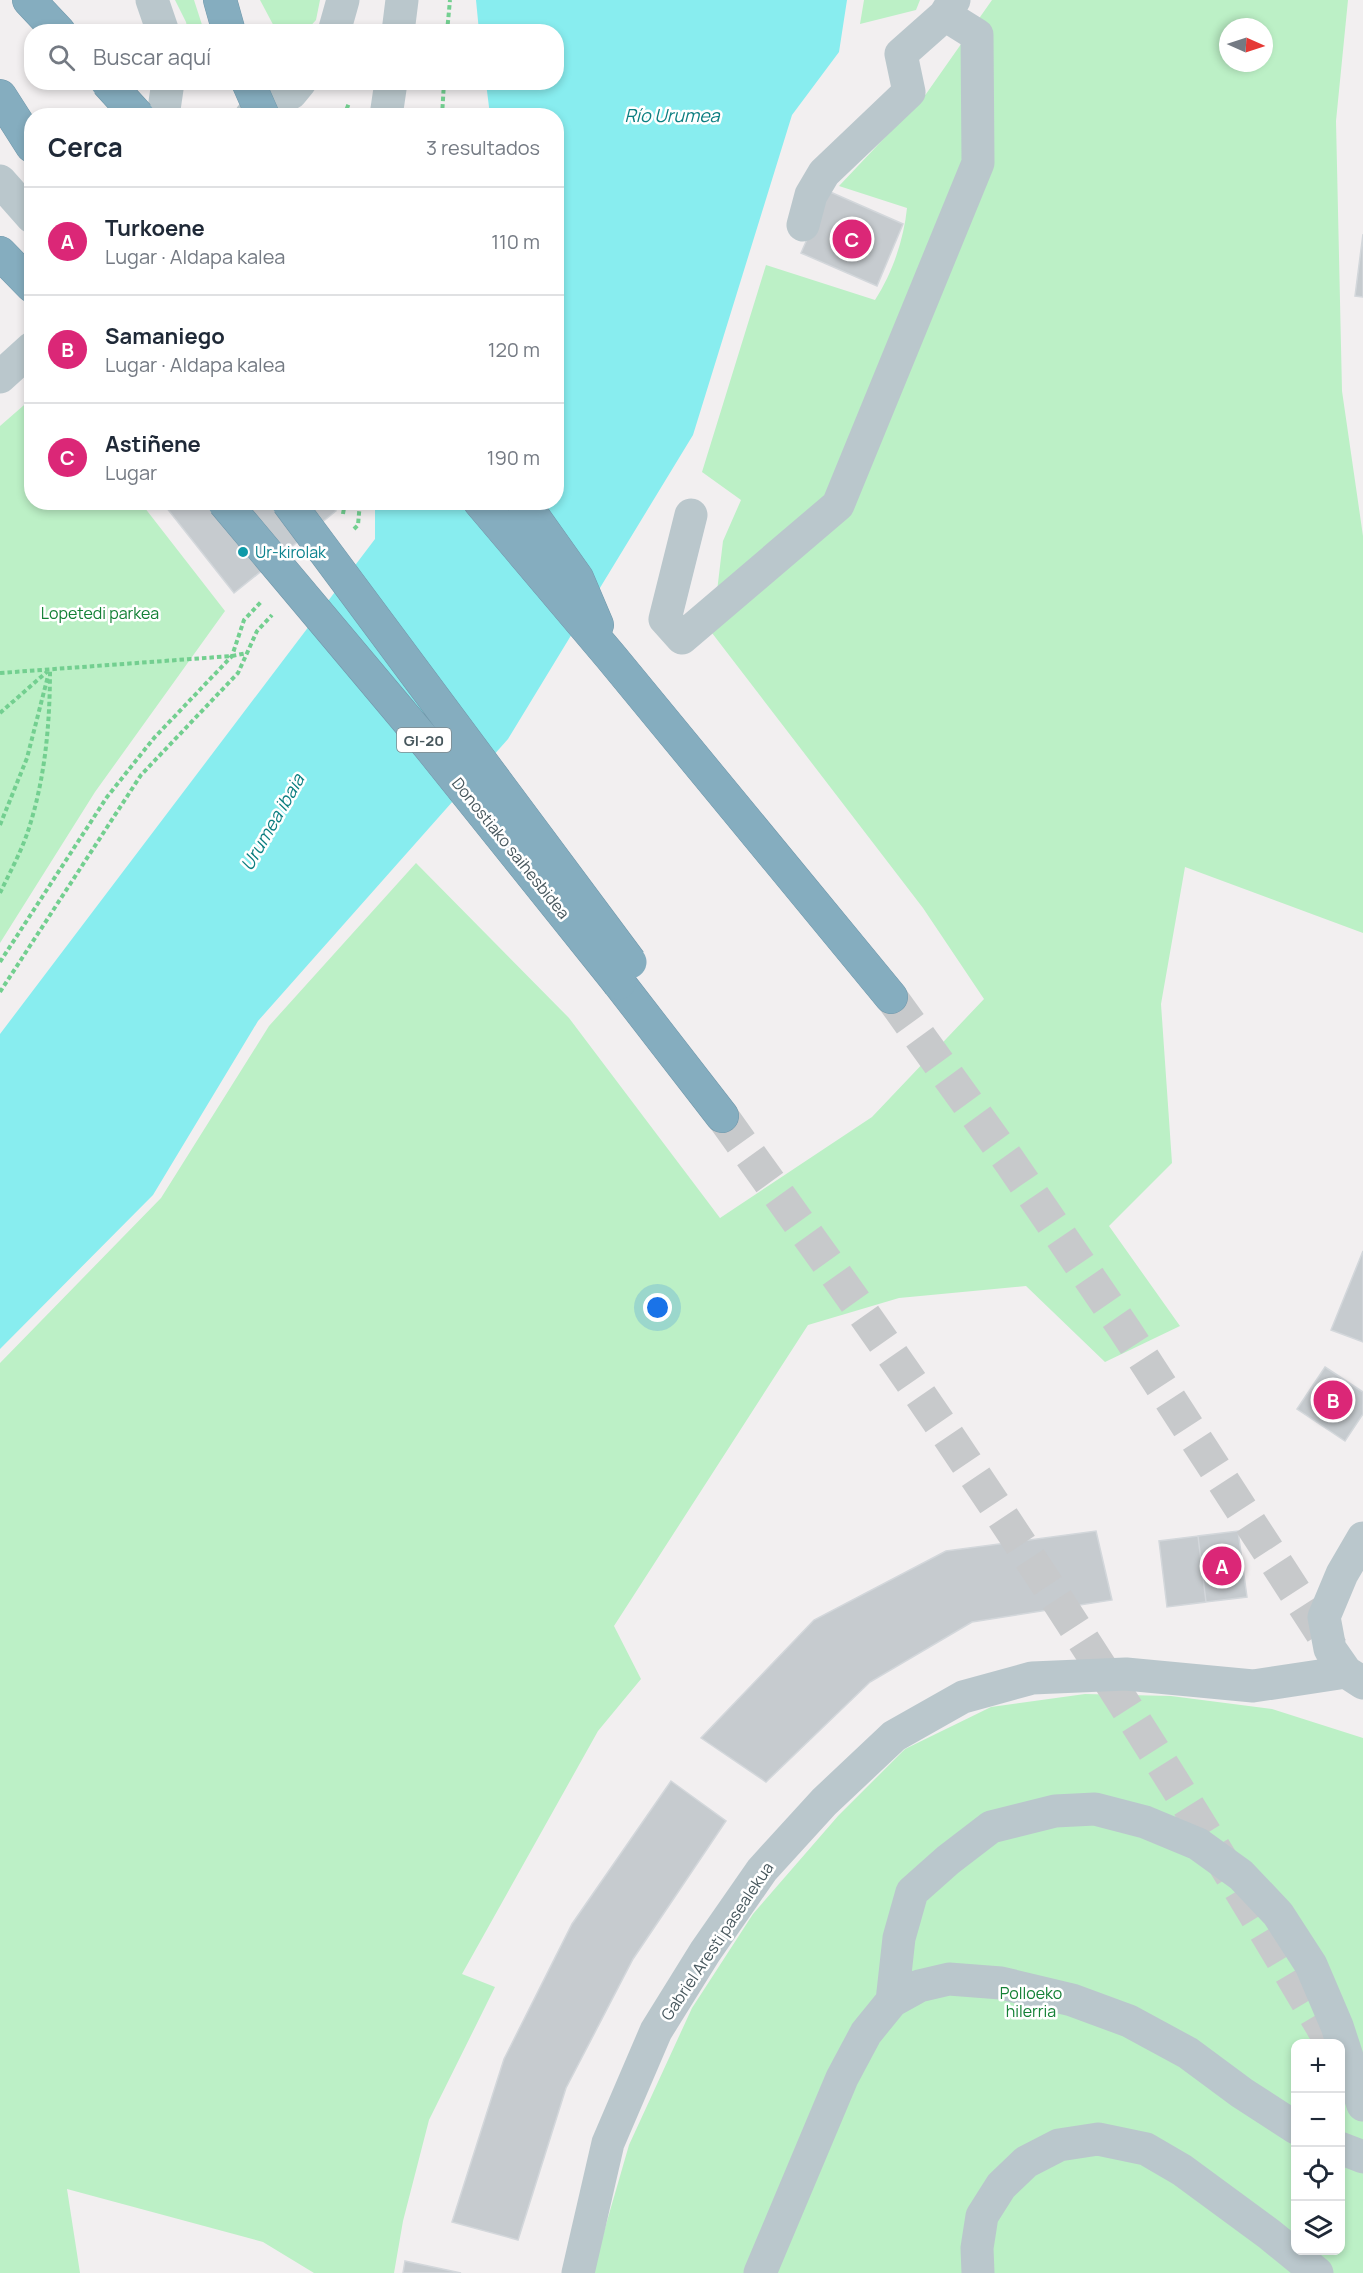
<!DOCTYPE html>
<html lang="es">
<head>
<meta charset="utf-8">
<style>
	:root { --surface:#fff; --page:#f2f2f3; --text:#1f2937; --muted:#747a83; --line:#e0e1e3; --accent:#db2777 }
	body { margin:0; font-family:Manrope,sans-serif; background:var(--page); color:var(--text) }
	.controls { position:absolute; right:18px; bottom:18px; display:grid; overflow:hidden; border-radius:12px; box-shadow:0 3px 9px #0003 }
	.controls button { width:54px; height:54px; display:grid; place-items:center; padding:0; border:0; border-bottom:2px solid var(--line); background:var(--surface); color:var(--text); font:30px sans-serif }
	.compass { position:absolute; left:1219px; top:18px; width:54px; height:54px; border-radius:50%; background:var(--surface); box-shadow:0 3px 9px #0003; rotate:93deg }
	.you { position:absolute; left:658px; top:1308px; width:21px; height:21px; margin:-15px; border:4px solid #fff; border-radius:50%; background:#1a73e8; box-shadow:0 0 0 9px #1a73e833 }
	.badge { display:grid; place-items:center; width:39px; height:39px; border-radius:50%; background:var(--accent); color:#fff; font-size:20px; font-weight:700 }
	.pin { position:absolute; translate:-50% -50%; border:3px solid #fff; box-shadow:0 2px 6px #0006 }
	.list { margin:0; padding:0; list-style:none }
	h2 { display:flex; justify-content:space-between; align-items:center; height:78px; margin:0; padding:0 24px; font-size:26px }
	h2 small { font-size:20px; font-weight:400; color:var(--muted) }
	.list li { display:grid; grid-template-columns:39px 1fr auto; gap:18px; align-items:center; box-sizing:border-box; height:108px; padding:0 24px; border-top:2px solid var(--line) }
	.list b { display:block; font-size:22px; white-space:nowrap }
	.list p { margin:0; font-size:20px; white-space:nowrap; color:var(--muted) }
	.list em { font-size:20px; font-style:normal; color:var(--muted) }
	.icon { flex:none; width:33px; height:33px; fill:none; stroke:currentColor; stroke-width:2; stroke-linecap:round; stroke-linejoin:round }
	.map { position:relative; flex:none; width:1363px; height:2273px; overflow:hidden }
	.search { position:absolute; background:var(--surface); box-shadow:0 3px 9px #0003; left:24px; top:24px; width:540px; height:66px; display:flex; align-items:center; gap:15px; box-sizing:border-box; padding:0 21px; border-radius:24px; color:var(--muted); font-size:22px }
	.panel { position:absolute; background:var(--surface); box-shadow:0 3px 9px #0003; left:24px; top:108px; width:540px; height:402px; border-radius:24px }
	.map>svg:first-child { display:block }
	.green { fill:#bcf0c6; fill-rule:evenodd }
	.water { fill:#88edef }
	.building { fill:#c6cbcf; stroke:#d3d7db; stroke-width:1.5 }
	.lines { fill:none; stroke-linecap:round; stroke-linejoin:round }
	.highway-tunnel { stroke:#c7c9cb; stroke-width:33; stroke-dasharray:33 16; stroke-linecap:butt }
	.highway-casing { stroke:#7198ab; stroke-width:34 }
	.path { stroke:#73cf90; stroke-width:4; stroke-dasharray:4.5 3; stroke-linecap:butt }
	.minor { stroke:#bac7cc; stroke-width:33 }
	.highway { stroke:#85adbf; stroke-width:33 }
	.highway-bridge-casing { stroke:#7198ab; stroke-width:34; stroke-linecap:butt }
	.highway-bridge { stroke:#85adbf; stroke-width:33 }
	.culture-dot { fill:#0f9aa8; stroke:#fff; stroke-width:2 }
	.labels { text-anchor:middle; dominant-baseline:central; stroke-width:5; stroke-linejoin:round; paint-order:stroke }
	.shield { fill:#fff; stroke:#7e898e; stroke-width:1.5 }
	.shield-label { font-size:15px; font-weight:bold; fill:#47575d }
	.culture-label { font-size:16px; fill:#0d838f; stroke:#fff; text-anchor:start }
	.park-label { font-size:16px; fill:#148136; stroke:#fff }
	.street-label { font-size:16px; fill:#47575d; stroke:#fff }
	.water-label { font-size:18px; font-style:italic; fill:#0b7e80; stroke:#fff }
</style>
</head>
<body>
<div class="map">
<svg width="1363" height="2273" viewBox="0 0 1363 2273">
	<rect width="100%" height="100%" fill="#f2eff0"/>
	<path class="green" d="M175,0H194L204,31H188L186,22Z
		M260,0H320L316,20L306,31L277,32Z
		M864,0H920L916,10L860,24Z
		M992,0H1348L1336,121L1342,391L1363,536V933L1185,867L1161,1004L1172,1163L1109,1226L1180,1326L1105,1362L1026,1286L899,1298L808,1325L614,1626L641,1679L598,1731L462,1974L495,1987L429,2120L403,2221L394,2273H314L263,2242L67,2189L80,2273H0V1363L161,1198L269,1026L416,863L569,1018L720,1218L872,1117L984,999L923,908L712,633L723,541L741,500L702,472L766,265L875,300C892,274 904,239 907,208L839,186L926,94ZM1228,27H1264V63H1228Z
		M31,399L32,502L141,503L225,611L95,792L0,943V426Z
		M1085,1694L1171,1696L1272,1709L1363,1738V2273H592L629,2145L692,2008L753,1914L838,1816L905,1749L991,1707ZM1296,2044H1340V2250H1296Z"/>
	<path class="water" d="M476,0H847L839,52L792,115L693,435L508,739L258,1021L153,1195L0,1349V1034L375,539V503L556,502V116L490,115L486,83L556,82V32L479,31Z"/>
	<path class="building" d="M828,191L903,224L877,286L801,253Z
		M1363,234V297L1355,296Z
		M162,502H329L336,511L234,593Z
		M1363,1251V1342L1331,1330Z
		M1325,1367L1363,1392V1414L1345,1441L1297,1409Z
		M1096,1531L1112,1600L972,1622L870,1682L766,1782L701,1738L814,1620L946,1551Z
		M1238,1531L1247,1597L1206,1602L1198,1536Z
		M1198,1536L1206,1602L1167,1607L1159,1541Z
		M671,1781L726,1821L633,1959L566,2088L518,2240L452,2222L504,2059L572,1924Z
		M405,2261L461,2273H403Z"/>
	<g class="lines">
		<path class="highway-tunnel" d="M891,997L1010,1162L1125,1330L1332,1649
			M722,1116C801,1226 881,1336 957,1449C1088,1643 1213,1841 1332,2044"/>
		<defs>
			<path id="highway" d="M29,0L59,32
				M220,0L229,32
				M0,96L32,146
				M0,253L32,286
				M480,502L611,657L891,997
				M523,502L577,578L597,625
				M619,983L722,1116"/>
		</defs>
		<use href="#highway" class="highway-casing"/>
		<path class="path" d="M447,32L450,0
			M344,116L349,103
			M442,116L444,82
			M343,514L345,502
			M354,529L358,525L360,502
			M0,673L232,656L247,653
			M0,713L49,670
			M0,825L27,758L48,676
			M0,893C9,874 20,854 27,834C45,781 50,725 50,669
			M0,962L107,797L154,738L232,656L244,620L262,601
			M0,992L141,775L238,673L257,631L272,615"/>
		<path class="minor" d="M152,0L163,32
			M334,32L343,0
			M398,32L402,0
			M163,116L168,82
			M251,116L291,93L300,82
			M386,116L391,82
			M0,181L32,217
			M803,225L811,195L824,173L909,92L901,54L945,15L954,0
			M0,377L32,348
			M691,515L665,619L682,638L838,505L978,163L977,35L945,15
			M1363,1683L1346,1672L1330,1649L1324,1617L1342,1574L1363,1538
			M892,2001L899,1938L912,1892L948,1860L991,1827L1055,1811L1095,1809L1145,1822L1198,1844L1241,1875L1278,1914L1311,1965L1337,2026L1363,2105
			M1340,2148L1363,2157
			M578,2273L608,2143L656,2031L705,1952L762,1870L824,1802L894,1736L963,1697L1032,1678L1126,1674L1253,1686L1346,1672
			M760,2273L842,2078L866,2033L892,2001L919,1986L949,1979L1001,1983L1072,2000L1129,2021L1188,2053L1242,2093L1296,2128
			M978,2273L977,2248L982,2216L1001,2186L1026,2162L1059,2145L1098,2139L1146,2149L1182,2170L1269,2234L1317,2273"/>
		<use href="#highway" class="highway"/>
		<defs>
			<path id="highway-bridge" d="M107,82L138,116
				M248,82L263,116
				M224,502L429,746L619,983
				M288,502L630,962"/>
		</defs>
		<use href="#highway-bridge" class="highway-bridge-casing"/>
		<use href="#highway-bridge" class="highway-bridge"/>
	</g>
	<circle class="culture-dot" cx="243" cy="552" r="6"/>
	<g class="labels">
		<rect class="shield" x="397" y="728" width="54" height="24" rx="4.5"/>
		<g class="shield-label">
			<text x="424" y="740">GI-20</text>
		</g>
		<g class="culture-label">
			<text x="255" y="552">Ur-kirolak</text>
		</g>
		<g class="park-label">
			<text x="100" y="613">Lopetedi parkea</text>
			<text x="1031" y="1993">Polloeko<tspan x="1031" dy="18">hilerria</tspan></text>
		</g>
		<g class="street-label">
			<text transform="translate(511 848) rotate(51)">Donostiako saihesbidea</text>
			<text transform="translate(717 1941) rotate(-56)">Gabriel Aresti pasealekua</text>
		</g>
		<g class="water-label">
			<text x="672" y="115">Río Urumea</text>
			<text transform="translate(272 822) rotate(-60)">Urumea ibaia</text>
		</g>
	</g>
</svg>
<div class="controls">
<button>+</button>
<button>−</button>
<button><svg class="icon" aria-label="locate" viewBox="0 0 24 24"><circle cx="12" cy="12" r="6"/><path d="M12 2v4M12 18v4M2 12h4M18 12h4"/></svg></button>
<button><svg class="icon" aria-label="layers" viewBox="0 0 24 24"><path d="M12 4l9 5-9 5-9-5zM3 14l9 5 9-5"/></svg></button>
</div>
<svg class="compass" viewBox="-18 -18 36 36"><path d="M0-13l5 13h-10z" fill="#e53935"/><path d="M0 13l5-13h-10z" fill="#747a83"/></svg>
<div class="you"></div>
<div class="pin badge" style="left:1222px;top:1566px">A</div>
<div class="pin badge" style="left:1333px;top:1400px">B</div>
<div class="pin badge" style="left:852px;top:239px">C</div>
<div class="search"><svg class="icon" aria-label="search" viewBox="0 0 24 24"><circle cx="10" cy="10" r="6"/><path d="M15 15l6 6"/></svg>Buscar aquí</div>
<section class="panel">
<h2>Cerca<small>3 resultados</small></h2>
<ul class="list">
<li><span class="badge">A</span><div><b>Turkoene</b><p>Lugar · Aldapa kalea</p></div><em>110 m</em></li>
<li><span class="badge">B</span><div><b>Samaniego</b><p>Lugar · Aldapa kalea</p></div><em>120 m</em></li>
<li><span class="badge">C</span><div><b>Astiñene</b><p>Lugar</p></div><em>190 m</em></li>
</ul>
</section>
</div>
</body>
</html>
